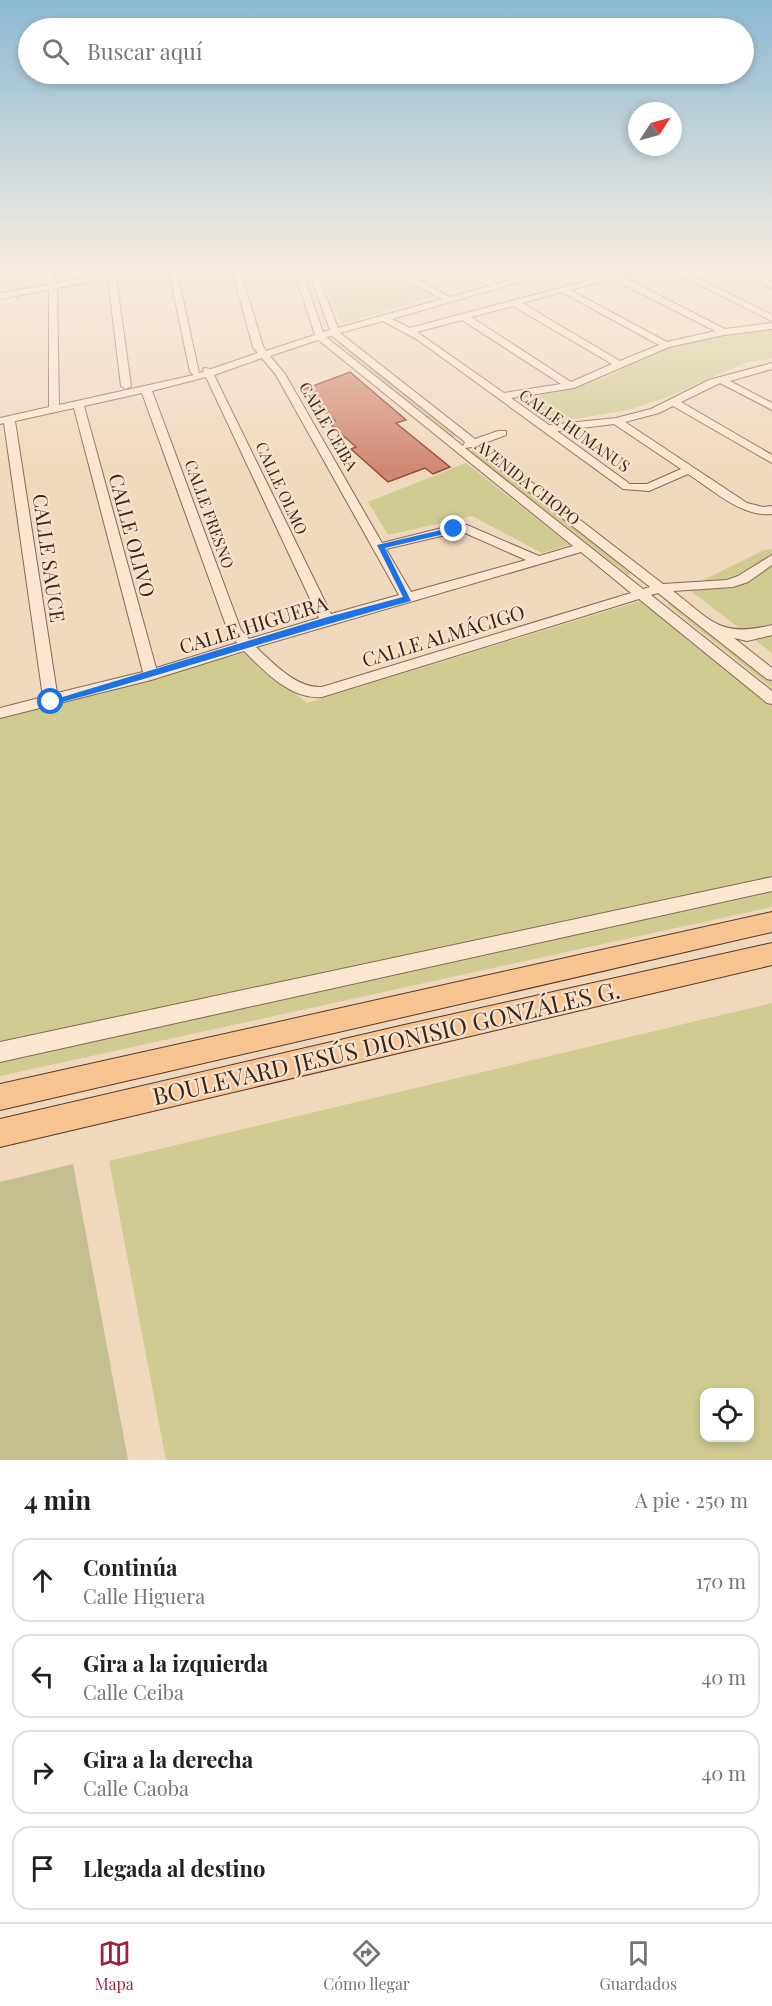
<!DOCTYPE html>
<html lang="es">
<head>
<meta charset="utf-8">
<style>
	:root { --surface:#fff; --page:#f2f2f2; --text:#202124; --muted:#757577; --line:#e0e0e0; --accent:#9c2139 }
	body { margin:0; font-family:"Playfair Display",serif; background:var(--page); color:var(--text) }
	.controls { position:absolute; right:18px; bottom:18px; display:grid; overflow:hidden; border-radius:12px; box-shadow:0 3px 9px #0003 }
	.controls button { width:54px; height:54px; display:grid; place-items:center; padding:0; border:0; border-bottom:2px solid var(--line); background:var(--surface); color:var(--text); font:30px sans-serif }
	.compass { position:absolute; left:628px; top:102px; width:54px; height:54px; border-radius:50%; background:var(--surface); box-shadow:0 3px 9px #0003; rotate:54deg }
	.stop { position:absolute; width:18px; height:18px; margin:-14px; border:4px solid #1a73e8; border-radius:50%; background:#fff }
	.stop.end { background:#1a73e8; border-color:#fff; box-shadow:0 2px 6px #0008 }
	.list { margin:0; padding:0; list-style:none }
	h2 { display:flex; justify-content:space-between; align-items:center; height:78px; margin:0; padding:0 24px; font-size:26px }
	h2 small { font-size:20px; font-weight:400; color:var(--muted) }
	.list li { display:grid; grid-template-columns:39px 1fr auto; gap:18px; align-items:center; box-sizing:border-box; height:84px; margin:0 12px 12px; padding:0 12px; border:2px solid var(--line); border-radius:18px }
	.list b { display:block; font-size:22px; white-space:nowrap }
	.list p { margin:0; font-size:20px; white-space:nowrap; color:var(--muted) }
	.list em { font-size:20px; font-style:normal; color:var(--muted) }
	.icon { flex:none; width:33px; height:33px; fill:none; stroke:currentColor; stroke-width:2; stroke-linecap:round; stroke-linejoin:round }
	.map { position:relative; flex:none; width:772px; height:1460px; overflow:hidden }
	.search { position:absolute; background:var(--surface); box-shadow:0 3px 9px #0003; left:18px; right:18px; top:18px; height:66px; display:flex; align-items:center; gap:15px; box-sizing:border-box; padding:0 21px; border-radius:33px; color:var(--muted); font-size:22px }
	.sheet { height:462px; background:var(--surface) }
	nav { display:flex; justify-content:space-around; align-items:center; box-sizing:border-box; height:84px; border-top:2px solid var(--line); background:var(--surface); font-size:16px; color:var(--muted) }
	nav a { display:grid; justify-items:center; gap:3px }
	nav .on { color:var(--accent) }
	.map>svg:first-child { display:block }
	.green { fill:#cfcb91; fill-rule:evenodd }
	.cemetery { fill:#c3bf91 }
	.building { fill:#d18770; stroke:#8a4a3a; stroke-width:1.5 }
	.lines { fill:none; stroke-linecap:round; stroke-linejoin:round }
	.minor-casing { stroke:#896755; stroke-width:2 }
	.major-casing { stroke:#57372a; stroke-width:2 }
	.minor { fill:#fbe6d1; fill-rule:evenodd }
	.major { fill:#f7c492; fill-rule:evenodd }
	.route { fill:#1a73e8 }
	.labels { text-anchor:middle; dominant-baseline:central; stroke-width:4.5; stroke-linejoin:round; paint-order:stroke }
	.far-street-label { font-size:16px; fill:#38241b; stroke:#f7e3cd }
	.street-label { font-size:20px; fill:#38241b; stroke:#f7e3cd }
	.near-street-label { font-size:24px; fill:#38241b; stroke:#f7e3cd }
</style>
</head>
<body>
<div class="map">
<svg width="772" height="1460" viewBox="0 0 772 1460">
	<rect width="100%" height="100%" fill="#f0d8bd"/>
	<path class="green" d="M317,267H378L434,296L342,324Z
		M772,328V358L744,363L665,398L628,410L575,419L548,420L518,398C547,393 577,390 604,378C627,368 648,355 672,347C704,336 738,335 772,328Z
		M343,343L459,435L453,437L338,344Z
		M476,449L634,572L628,575L470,451Z
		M466,463L570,545L542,553L472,516L388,535L368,502Z
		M772,549V653L687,588L764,550Z
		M643,600L772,705V907L0,1076V715L248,652L307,703Z
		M672,601L772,681V688L667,604Z
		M772,1003V1460H166L109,1161ZM704,1392H750V1438H704Z"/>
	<path class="cemetery" d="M73,1164L128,1460H0V1182Z"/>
	<path class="building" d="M350,372L406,420L396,423L450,467L433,474L425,468L388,482L351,449L356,447L329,423L335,421L302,390Z"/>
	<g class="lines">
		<defs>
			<path id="minor" d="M44,267H52L56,283L108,273L107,267H115L116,272L141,267H160L116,277L131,386L126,389L121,386L108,278L57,288L59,405L194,375L190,372L168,267H176L199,373L203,372L204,368L211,369L258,353L253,347L231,267H239L263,346L266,351L315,335L293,267H301L323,332L330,330L307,267H315L338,328L442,299L382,267H393L450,297L490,286L454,267H465L498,284L557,267H571L392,319L410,328L639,267H654L621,276L725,329L772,323V329L724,335L669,347L574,388L511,398L549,425L616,418L651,409L709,380L772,363V369L730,381L772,403V410L720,383L681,402L772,455V463L673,406L659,413L625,422L747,503L763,507L772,506V514C741,517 713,490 688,474L649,491L623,489L418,340L383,321L340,333L475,439L498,431H506V435L482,444L663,584L727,580L738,576L772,555V565L748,582L733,587L673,591C712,621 720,638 772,625V635L747,641L734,638L772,668V680L767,679L658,593L651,595L772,691V704L767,703L639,599L322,697C291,700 264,671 244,651L151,680L0,718V708L43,697L4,423L0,424V418L49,407V290L0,299V293L48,285ZM613,279L715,331L667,342L570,290ZM562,292L659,345L620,361L522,303ZM513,306L612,364L571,382L471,317ZM462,320L561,384L504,393L417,332ZM332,336L465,442L463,446L326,337ZM318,340L321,342L573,546L539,556L467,525H454L382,543L285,374L270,356ZM262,358L276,375L399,595L331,614L214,375ZM206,377L319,618L249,639L241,630L152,391ZM142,393L228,631L237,643L156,668L84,406ZM74,408L143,672L57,693L15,421ZM614,424L681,469L647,484H630L557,431ZM472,447L650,587L643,589L465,448ZM454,533H465L526,560L411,592L386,549ZM581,552L631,593L322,687C297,689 273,663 256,647Z
				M664,267H675L772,315V321Z
				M729,267H740L772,282V288Z
				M772,877V891L0,1062V1042Z"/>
			<path id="major" d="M772,912V932L0,1110V1084Z
				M772,943V965L0,1147V1119L400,1026Z"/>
		</defs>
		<use href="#minor" class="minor-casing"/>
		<use href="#major" class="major-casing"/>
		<use href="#minor" class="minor"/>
		<use href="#major" class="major"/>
	</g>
	<linearGradient id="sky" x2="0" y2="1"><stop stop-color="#8bb9d2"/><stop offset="0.57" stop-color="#f8ede1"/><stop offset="1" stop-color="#f8ede1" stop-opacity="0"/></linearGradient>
	<rect width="772" height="472" fill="url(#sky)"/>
	<path class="route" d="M454,527L457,531L385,548L411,601C290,633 172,673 51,705L46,702L324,618L403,597L377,545Z"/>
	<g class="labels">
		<g class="far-street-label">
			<text transform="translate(329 426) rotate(60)">CALLE CEIBA</text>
			<text transform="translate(575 430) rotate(35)">CALLE HUMANUS</text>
			<text transform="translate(528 482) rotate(38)">AVENIDA CHOPO</text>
			<text transform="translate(282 488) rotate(65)">CALLE OLMO</text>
			<text transform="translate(210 514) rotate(70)">CALLE FRESNO</text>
		</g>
		<g class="street-label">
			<text transform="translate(133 535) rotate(75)">CALLE OLIVO</text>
			<text transform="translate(50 558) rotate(82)">CALLE SAUCE</text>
			<text transform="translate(253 624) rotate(-17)">CALLE HIGUERA</text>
			<text transform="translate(443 635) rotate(-17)">CALLE ALMÁCIGO</text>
		</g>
		<g class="near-street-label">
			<text transform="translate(386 1042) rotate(-13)">BOULEVARD JESÚS DIONISIO GONZÁLES G.</text>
		</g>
	</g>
</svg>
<div class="controls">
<button><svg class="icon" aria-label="locate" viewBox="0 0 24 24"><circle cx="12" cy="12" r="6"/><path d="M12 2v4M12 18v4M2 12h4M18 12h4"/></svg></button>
</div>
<svg class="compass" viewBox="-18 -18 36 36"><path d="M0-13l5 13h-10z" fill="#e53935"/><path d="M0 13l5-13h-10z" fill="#757577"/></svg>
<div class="stop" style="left:51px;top:702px"></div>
<div class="stop end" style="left:454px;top:529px"></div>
<div class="search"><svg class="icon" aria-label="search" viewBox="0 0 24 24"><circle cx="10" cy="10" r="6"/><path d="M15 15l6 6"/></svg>Buscar aquí</div>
</div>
<section class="sheet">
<h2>4 min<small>A pie · 250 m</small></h2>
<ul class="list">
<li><svg class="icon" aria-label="ahead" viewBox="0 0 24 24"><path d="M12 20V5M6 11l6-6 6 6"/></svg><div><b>Continúa</b><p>Calle Higuera</p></div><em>170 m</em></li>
<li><svg class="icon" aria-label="left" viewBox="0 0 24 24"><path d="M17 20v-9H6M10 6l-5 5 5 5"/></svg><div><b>Gira a la izquierda</b><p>Calle Ceiba</p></div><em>40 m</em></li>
<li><svg class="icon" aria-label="right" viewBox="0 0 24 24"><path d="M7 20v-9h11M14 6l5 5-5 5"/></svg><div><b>Gira a la derecha</b><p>Calle Caoba</p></div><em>40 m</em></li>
<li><svg class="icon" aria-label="arrive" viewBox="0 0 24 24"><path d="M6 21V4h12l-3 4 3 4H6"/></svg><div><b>Llegada al destino</b></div></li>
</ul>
</section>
<nav>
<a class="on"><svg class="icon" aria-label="map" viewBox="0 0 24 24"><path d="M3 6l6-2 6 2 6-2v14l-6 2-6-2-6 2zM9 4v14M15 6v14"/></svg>Mapa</a>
<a><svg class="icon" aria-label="directions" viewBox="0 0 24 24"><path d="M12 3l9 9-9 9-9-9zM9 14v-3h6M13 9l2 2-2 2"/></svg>Cómo llegar</a>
<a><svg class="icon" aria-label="saved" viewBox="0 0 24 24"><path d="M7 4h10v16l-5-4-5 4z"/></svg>Guardados</a>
</nav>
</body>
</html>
